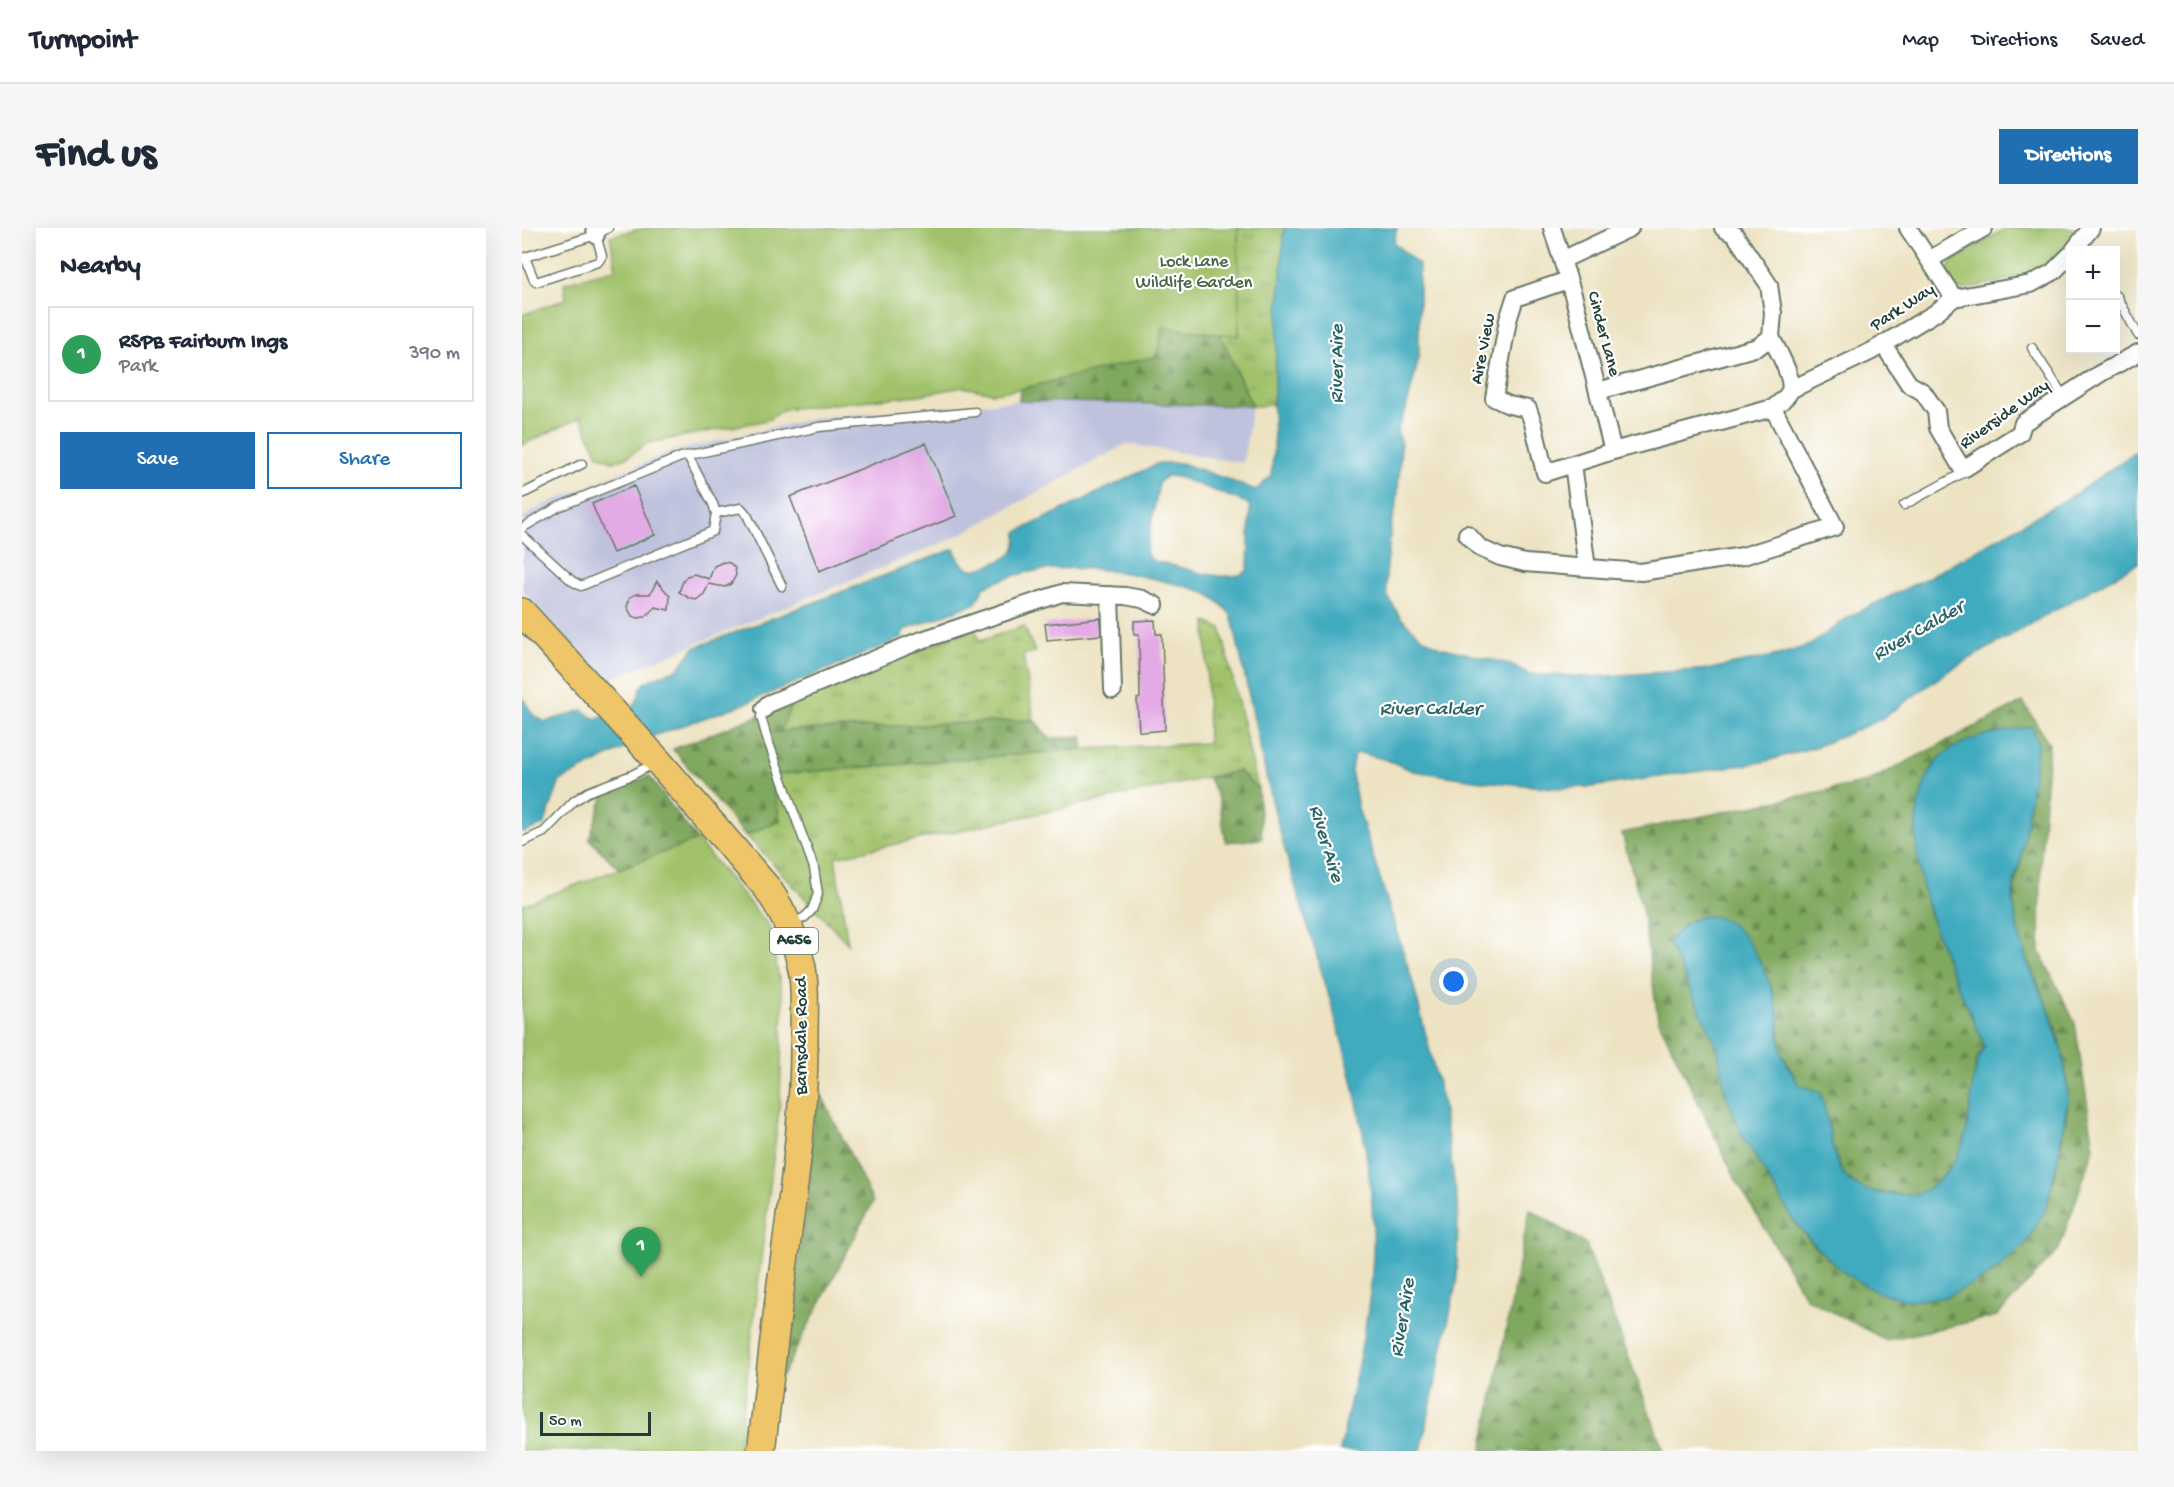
<!DOCTYPE html>
<html lang="en">
<head>
<meta charset="utf-8">
<style>
	:root { --surface:#fff; --page:#f6f6f7; --text:#1f2937; --muted:#747a83; --line:#e0e1e3; --accent:#1f6fb2 }
	body { margin:0; font-family:"Gochi Hand",sans-serif; background:var(--page); color:var(--text) }
	.controls { position:absolute; right:18px; top:18px; display:grid; overflow:hidden; border-radius:0px; box-shadow:0 6px 24px #0002 }
	.controls button { width:54px; height:54px; display:grid; place-items:center; padding:0; border:0; border-bottom:2px solid var(--line); background:var(--surface); color:var(--text); font:30px sans-serif }
	.scale { position:absolute; left:18px; bottom:15px; width:111px; box-sizing:border-box; padding-left:6px; border:3px solid #1f3d34; border-top:0; font-size:16px; line-height:21px; white-space:nowrap; color:#1f3d34; -webkit-text-stroke:4px #fff; paint-order:stroke }
	.you { position:absolute; left:932px; top:754px; width:21px; height:21px; margin:-15px; border:4px solid #fff; border-radius:50%; background:#1a73e8; box-shadow:0 0 0 9px #1a73e833 }
	.badge { display:grid; place-items:center; width:39px; height:39px; border-radius:50%; background:var(--accent); color:#fff; font-size:20px; font-weight:700 }
	.pin { position:absolute; translate:-50% -50px; filter:drop-shadow(0 2px 3px #0008) }
	.pin::after { content:''; position:absolute; top:32px; width:21px; height:18px; background:inherit; clip-path:polygon(0 0,100% 0,50% 100%) }
	.list { margin:0; padding:0; list-style:none }
	h2 { display:flex; justify-content:space-between; align-items:center; height:78px; margin:0; padding:0 24px; font-size:26px }
	h2 small { font-size:20px; font-weight:400; color:var(--muted) }
	.list li { display:grid; grid-template-columns:39px 1fr auto; gap:18px; align-items:center; box-sizing:border-box; height:96px; margin:0 12px 12px; padding:0 12px; border:2px solid var(--line); border-radius:0px }
	.list b { display:block; font-size:22px; white-space:nowrap }
	.list p { margin:0; font-size:20px; white-space:nowrap; color:var(--muted) }
	.list em { font-size:20px; font-style:normal; color:var(--muted) }
	.actions { display:flex; gap:12px; padding:18px 24px }
	.actions a { flex:1; padding:14px 0; border:2px solid var(--accent); border-radius:0px; text-align:center; font-size:21px; color:var(--accent) }
	.actions .main { background:var(--accent); color:#fff }
	.map { position:relative; flex:none; width:1616px; height:1223px; overflow:hidden; border-radius:0px }
	header { display:flex; align-items:center; gap:36px; box-sizing:border-box; height:84px; padding:0 30px; background:var(--surface); border-bottom:2px solid var(--line) }
	header strong { font-size:28px }
	nav { display:flex; gap:33px; margin-inline-start:auto; font-size:21px }
	.intro { display:flex; align-items:center; justify-content:space-between; box-sizing:border-box; height:144px; padding:0 36px }
	h1 { margin:0; font-size:42px }
	.button { padding:15px 27px; border-radius:0px; background:var(--accent); color:#fff; font-size:21px; font-weight:700 }
	main { display:flex; gap:36px; padding:0 36px }
	aside { flex:1; background:var(--surface); border-radius:0px; box-shadow:0 6px 24px #0002 }
	.map>svg:first-child { display:block }
	.industrial { fill:#bfc2dd }
	.grass { fill:url(#grass-tufts); stroke:#608050; stroke-width:1.5 }
	.forest { fill:url(#forest-firs); stroke:#50724a; stroke-width:1.5; fill-rule:evenodd }
	.green { fill:#a1c26b; stroke:#608050; stroke-width:1.5 }
	.water { fill:#3faabe; stroke:#2f7479; stroke-width:1.5; fill-rule:evenodd }
	.building { fill:#e3aae5 }
	.lines { fill:none; stroke-linecap:round; stroke-linejoin:round }
	.service-casing { stroke:#677766; stroke-width:11 }
	.minor-casing { stroke:#677766; stroke-width:20 }
	.primary-casing { stroke:#677766; stroke-width:30 }
	.service { stroke:#fff; stroke-width:8 }
	.minor { stroke:#fff; stroke-width:16 }
	.primary { stroke:#eec569; stroke-width:27 }
	.labels { text-anchor:middle; dominant-baseline:central; stroke-width:4.5; stroke-linejoin:round; paint-order:stroke }
	.shield { fill:#fff; stroke:#627771; stroke-width:1.5 }
	.shield-label { font-size:16px; font-weight:bold; fill:#1f3d34 }
	.park-label { font-size:18px; fill:#466544; stroke:#fff }
	.street-label { font-size:18px; fill:#1f3d34; stroke:#fff }
	.water-label { font-size:20px; font-style:italic; fill:#2a6364; stroke:#fff }
</style>
</head>
<body>
<header>
<strong>Turnpoint</strong>
<nav><a>Map</a><a>Directions</a><a>Saved</a></nav>
</header>
<div class="intro"><h1>Find us</h1><a class="button">Directions</a></div>
<main>
<aside>
<h2>Nearby<small></small></h2>
<ul class="list">
<li><span class="badge" style="background:#2e9e5b">1</span><div><b>RSPB Fairburn Ings</b><p>Park</p></div><em>390 m</em></li>
</ul>
<div class="actions"><a class="main">Save</a><a>Share</a></div>
</aside>
<div class="map">
<svg width="1616" height="1223" viewBox="0 0 1616 1223">
	<defs>
		<pattern id="grass-tufts" width="24" height="20" patternUnits="userSpaceOnUse" patternTransform="scale(1.5)"><rect width="24" height="20" fill="#a1c26b"/><path d="M3 7l-1-3M5 7V3M7 7l1-3M15 17l-1-3M17 17v-4M19 17l1-3" fill="none" stroke="#839f59"/></pattern>
		<pattern id="forest-firs" width="22" height="20" patternUnits="userSpaceOnUse" patternTransform="scale(1.5)"><rect width="22" height="20" fill="#80a85f"/><path d="M5 1l3.5 6h-7zM16 11l3.5 6h-7z" fill="#688a4f"/></pattern>
	</defs>
	<rect width="100%" height="100%" fill="#fff"/>
	<filter id="ink" filterUnits="userSpaceOnUse"><feTurbulence type="fractalNoise" baseFrequency=".0167" numOctaves="2"/><feDisplacementMap in="SourceGraphic" scale="12" xChannelSelector="R" yChannelSelector="G"/><feConvolveMatrix kernelMatrix="1 2 1 2 8 2 1 2 1" color-interpolation-filters="sRGB"/></filter>
	<filter id="wash" filterUnits="userSpaceOnUse"><feTurbulence type="fractalNoise" baseFrequency=".008" numOctaves="4" result="noise"/><feDisplacementMap in="SourceGraphic" scale="24" xChannelSelector="R" yChannelSelector="G"/><feGaussianBlur stdDeviation="1.35" result="paint"/><feColorMatrix in="noise" values="0 0 0 0 0 0 0 0 0 0 0 0 0 0 0 0 0 1.4 0 .05"/><feComposite in="paint" operator="in"/></filter>
	<g filter="url(#wash)">
		<rect width="100%" height="100%" fill="#ede3c3"/>
		<path class="industrial" d="M497,173L730,178L721,235L604,216L432,310L81,454L0,361V290L24,276L148,224L297,189Z"/>
		<path class="grass" d="M716,0H762L751,177L730,178L698,106L717,107Z
			M684,394L699,400L736,561L716,543L313,629L326,716L224,607L258,593L249,547L562,521L686,515Z
			M502,398L513,424L501,427L512,492L257,503L271,474L452,399L458,413Z"/>
		<path class="forest" d="M641,99L698,106L730,178L497,173L498,161L634,128Z
			M271,474L258,503L512,492L528,511L560,508L562,521L249,547L258,593L223,607L151,521Z
			M1501,474L1527,516L1519,628L1518,724L1553,795L1572,920L1537,1021L1475,1088L1364,1112L1284,1070L1214,952L1136,791L1120,680L1100,605L1345,554ZM1510,499L1516,515L1499,631C1473,708 1530,759 1541,829C1544,842 1546,857 1546,870C1544,905 1533,944 1525,978L1324,1046L1292,1018L1270,990L1220,907L1203,863L1196,821L1146,714L1169,692L1249,758L1256,785L1259,823L1277,857L1298,864L1306,894L1311,922L1322,947L1343,963L1386,967L1405,964L1432,935L1444,910L1449,883L1454,832L1463,818C1430,745 1376,643 1401,561C1404,552 1411,535 1419,529C1424,525 1434,524 1440,522C1464,514 1487,506 1510,499Z
			M716,543L736,561L740,611L704,614L697,573L687,550Z
			M127,548L175,612L97,641L67,611L82,567Z
			M293,853L351,974L259,1150L287,963Z
			M1008,981L1064,1016L1142,1223H960Z"/>
		<path class="green" d="M123,0H716L717,108L641,99L634,128L498,161L471,165L441,159L397,167L262,181L246,192L126,215L107,228L92,234L76,227L59,189L0,217V87L44,71L42,55L94,41L88,8Z
			M1484,0H1558L1549,13L1516,45L1435,63L1425,44L1429,34Z
			M175,612L247,698L261,772L258,874L216,1223H0V677Z"/>
		<path class="water" d="M762,0H875L872,15L897,37V130L883,185L875,202L879,215L878,237L875,275L869,298L864,347L865,367L878,389L899,409L918,419L991,437L1006,446L1070,449L1188,441L1256,427L1288,417L1328,388L1409,348L1553,266L1616,222V335L1428,442L1358,492L1296,518L1241,534L1069,559L1033,560L960,553L891,543L865,532L838,525L832,526L829,542L836,580L891,755L920,872L936,979L935,1052L899,1223H818C832,1151 854,1073 851,999C847,863 794,737 759,608C739,535 727,460 709,387C702,379 695,371 685,366C672,359 655,357 641,353C582,338 518,332 462,359L454,375L383,402L380,410L222,476L134,507L93,525L38,553L22,597L0,605V469L11,487L23,494L61,482C64,484 69,489 72,490C79,491 107,482 112,477C118,471 116,462 121,457C129,448 145,447 155,441C163,436 165,426 172,420L432,321C441,342 448,346 468,337C488,328 495,329 495,304L637,235H660L734,262L749,248L752,218L751,177ZM644,248L656,249L725,275L728,279L726,342C706,359 659,337 634,334L628,330L624,324L637,255Z
			M1510,498L1516,515L1499,632L1493,648L1491,670L1494,695L1506,736L1528,785L1541,827L1546,870L1536,929L1525,978L1503,1017L1465,1049L1424,1069L1388,1073L1352,1063L1324,1046L1292,1017L1270,990L1220,907L1203,863L1196,821L1146,714C1153,707 1161,696 1170,692C1217,670 1249,749 1256,784C1258,797 1255,813 1260,825C1264,836 1272,847 1277,857L1298,864C1301,874 1304,885 1306,895C1310,912 1311,933 1322,947C1332,960 1351,965 1367,966C1394,968 1404,967 1423,946C1460,904 1439,858 1463,818C1431,747 1376,641 1400,563C1404,551 1411,536 1420,528C1444,507 1480,504 1510,498Z"/>
		<g id="blocks">
			<path class="building" d="M404,215L434,288L297,343L268,269Z
				M112,258L133,307L91,325L70,276Z
				M201,334L208,335L213,340L214,347L209,356L203,359L187,356L182,366L174,372L167,370L157,364L161,353L165,348L172,346L187,351L192,338Z
				M135,353L148,368L147,382L133,379L123,389L116,390L110,388L105,379L108,369L114,366H128Z
				M578,390L579,407L525,412L523,396Z
				M633,392L634,406H640L643,502L622,504L617,503L615,471L618,470L617,406H612V393Z"/>
		</g>
	</g>
	<g filter="url(#ink)">
		<use href="#blocks" fill-opacity="0" stroke="#677766" stroke-width="1.5"/>
		<g class="lines">
			<defs>
				<path id="service" d="M3,29L12,52L14,54L76,34L80,28L74,7
					M0,30L74,7L86,0
					M1595,68L1616,107
					M1510,120L1542,169
					M0,266L60,236
					M1382,277L1439,246L1443,240
					M194,285L219,280L225,287L260,358
					M0,300L36,279L159,229L297,199L453,184
					M0,307L50,353L59,358L191,303L194,285L191,276L166,228
					M242,481L239,489L245,510L292,640L296,666L290,682L283,689L269,696
					M0,614L22,604L52,573L66,564L110,547L133,535"/>
				<path id="minor" d="M73,0L74,7
					M1030,0L1052,70L1091,223
					M1386,0L1432,70
					M1552,22L1569,0
					M1040,32L1108,0
					M1407,32L1462,0
					M1046,52L993,70L986,92L972,170L987,177L1006,181L1011,195L1023,245L1091,223L1251,180C1257,175 1265,170 1268,163C1272,149 1255,122 1249,109
					M1361,116L1387,156L1401,164L1414,183L1416,200L1439,239L1443,240L1498,205L1501,195L1579,145L1616,125
					M1268,162L1350,123L1413,85L1432,70L1509,56L1531,44L1548,27
					M1076,163L1236,119L1249,109L1251,85L1247,57L1213,7L1201,0
					M1051,236L1065,340
					M945,306L958,320L978,329L1003,335L1119,344L1221,328L1313,299L1251,180
					M588,367L591,462
					M242,481L246,476L394,414L540,365L603,368L620,371L633,377"/>
				<path id="primary" d="M0,384L136,533L246,661C262,685 274,712 280,740C284,762 282,786 282,808C283,884 272,959 262,1034C253,1097 247,1160 239,1223"/>
			</defs>
			<use href="#service" class="service-casing"/>
			<use href="#minor" class="minor-casing"/>
			<use href="#primary" class="primary-casing"/>
			<use href="#service" class="service"/>
			<use href="#minor" class="minor"/>
			<use href="#primary" class="primary"/>
		</g>
	</g>
	<g class="labels">
		<rect class="shield" x="248" y="700" width="48" height="26" rx="4.5"/>
		<g class="shield-label">
			<text x="272" y="713">A656</text>
		</g>
		<g class="park-label">
			<text x="672" y="34">Lock Lane<tspan x="672" dy="21">Wildlife Garden</tspan></text>
		</g>
		<g class="street-label">
			<text transform="translate(1381 80) rotate(-33)">Park Way</text>
			<text transform="translate(1081 106) rotate(75)">Cinder Lane</text>
			<text transform="translate(962 121) rotate(-79)">Aire View</text>
			<text transform="translate(1483 187) rotate(-36)">Riverside Way</text>
			<text transform="translate(280 808) rotate(-90)">Barnsdale Road</text>
		</g>
		<g class="water-label">
			<text transform="translate(816 136) rotate(-90)">River Aire</text>
			<text transform="translate(1397 404) rotate(-30)">River Calder</text>
			<text x="908" y="482">River Calder</text>
			<text transform="translate(803 616) rotate(73)">River Aire</text>
			<text transform="translate(882 1090) rotate(-81)">River Aire</text>
		</g>
	</g>
</svg>
<div class="controls">
<button>+</button>
<button>−</button>
</div>
<div class="scale">50 m</div>
<div class="you"></div>
<div class="pin badge" style="left:119px;top:1049px;background:#2e9e5b">1</div>
</div>
</main>
</body>
</html>
